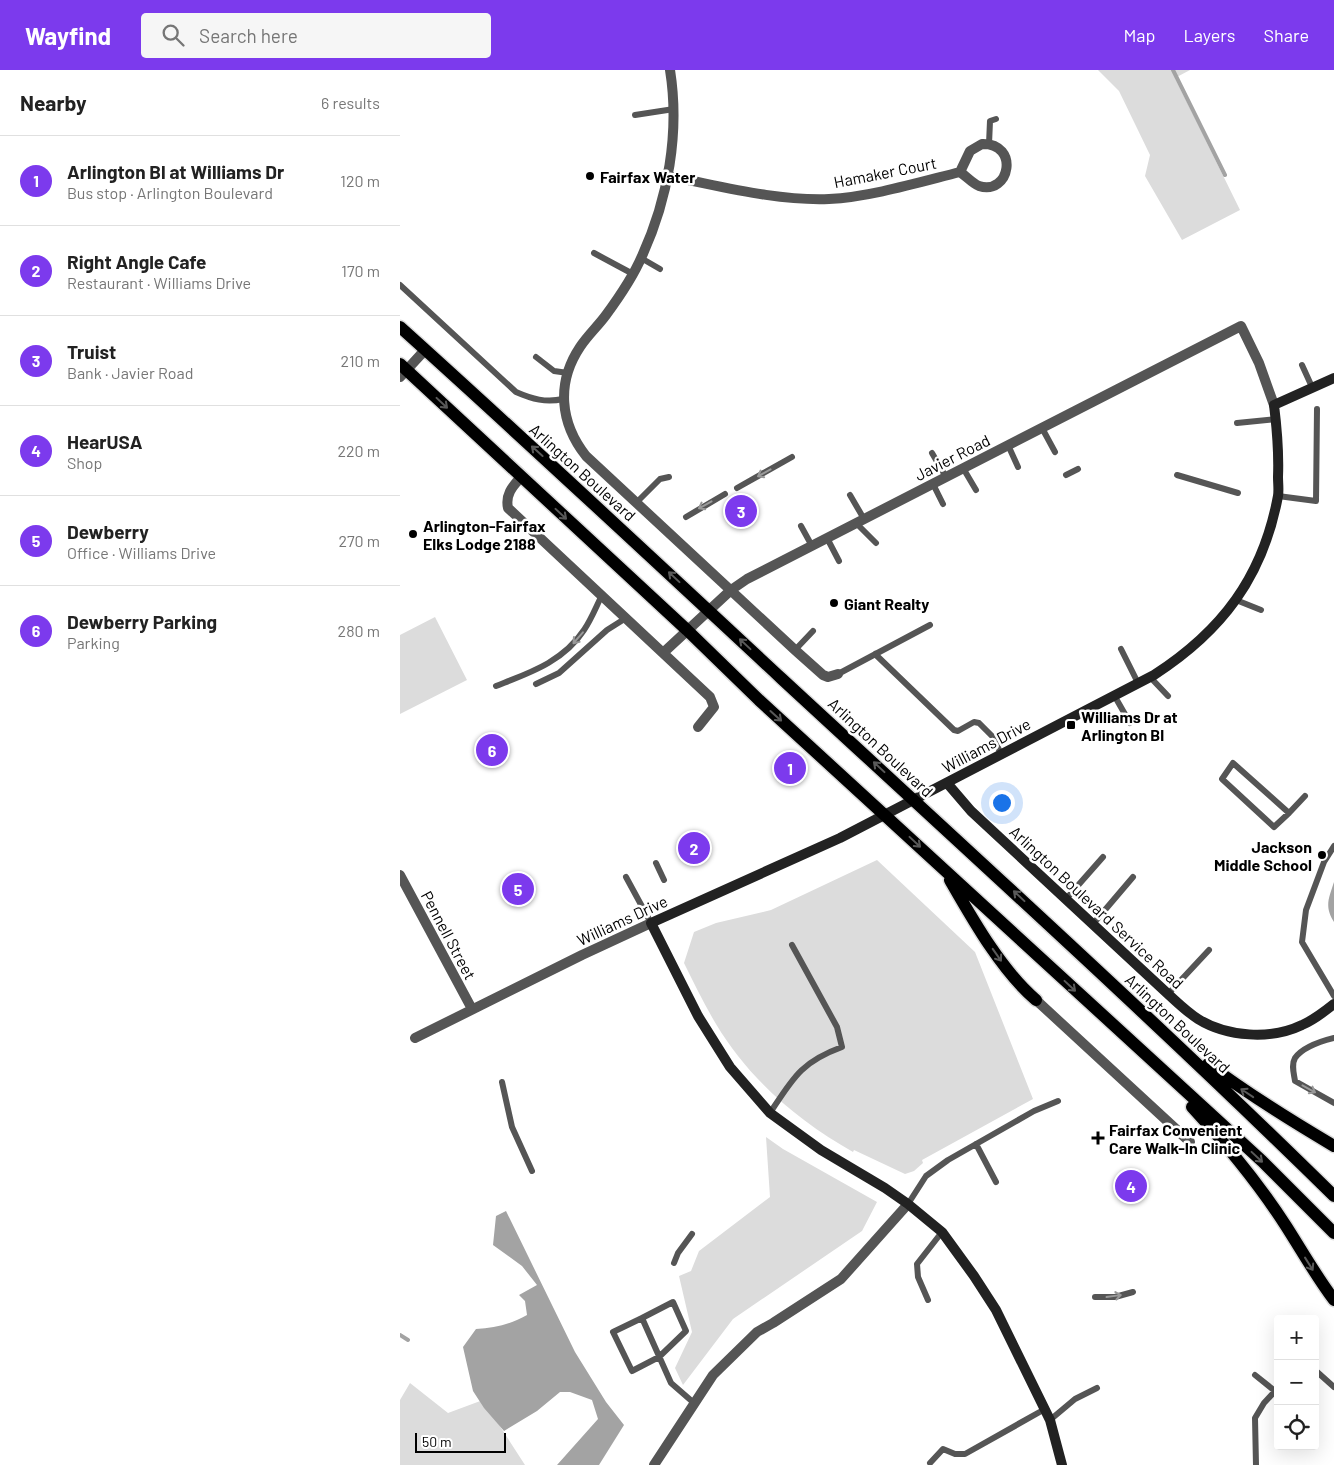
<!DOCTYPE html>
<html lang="en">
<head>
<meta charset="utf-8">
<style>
	:root { --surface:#fff; --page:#f6f6f6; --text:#222; --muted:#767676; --line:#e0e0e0; --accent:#7c3aed }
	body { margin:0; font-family:Barlow,sans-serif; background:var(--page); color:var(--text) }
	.controls { position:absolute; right:15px; bottom:15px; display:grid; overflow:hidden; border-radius:5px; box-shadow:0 5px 20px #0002 }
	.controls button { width:45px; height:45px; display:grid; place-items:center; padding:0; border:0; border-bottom:1px solid var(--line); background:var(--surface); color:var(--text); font:25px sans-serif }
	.scale { position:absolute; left:15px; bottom:12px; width:91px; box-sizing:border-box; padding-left:5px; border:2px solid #000; border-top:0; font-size:14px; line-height:18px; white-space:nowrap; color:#000; -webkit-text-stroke:4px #fff; paint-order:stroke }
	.you { position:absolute; left:601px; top:732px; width:18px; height:18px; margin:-12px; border:4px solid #fff; border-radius:50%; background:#1a73e8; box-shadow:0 0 0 8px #1a73e833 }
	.badge { display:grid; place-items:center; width:32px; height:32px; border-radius:50%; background:var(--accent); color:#fff; font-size:16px; font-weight:700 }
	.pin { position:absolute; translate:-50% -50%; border:2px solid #fff; box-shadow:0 1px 5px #0006 }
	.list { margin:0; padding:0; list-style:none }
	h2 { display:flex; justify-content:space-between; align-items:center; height:65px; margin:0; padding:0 20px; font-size:21px }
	h2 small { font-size:16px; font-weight:400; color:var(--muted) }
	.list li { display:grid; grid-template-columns:32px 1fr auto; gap:15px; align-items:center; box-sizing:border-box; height:90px; padding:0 20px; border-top:1px solid var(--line) }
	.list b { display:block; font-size:19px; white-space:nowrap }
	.list p { margin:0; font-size:16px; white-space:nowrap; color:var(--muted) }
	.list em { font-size:16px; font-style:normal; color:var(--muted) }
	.icon { flex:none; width:28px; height:28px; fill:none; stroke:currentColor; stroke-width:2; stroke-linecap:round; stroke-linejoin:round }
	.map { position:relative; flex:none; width:934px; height:1395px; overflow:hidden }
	header { display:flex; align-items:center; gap:30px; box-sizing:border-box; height:70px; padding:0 25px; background:var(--accent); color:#fff }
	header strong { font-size:24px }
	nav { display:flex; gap:28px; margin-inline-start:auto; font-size:18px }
	.search { width:350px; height:45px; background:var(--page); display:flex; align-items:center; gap:12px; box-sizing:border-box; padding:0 18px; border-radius:5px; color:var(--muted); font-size:19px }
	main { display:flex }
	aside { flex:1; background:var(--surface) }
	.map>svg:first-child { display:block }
	.green { fill:#dcdcdc }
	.water { fill:#a3a3a3 }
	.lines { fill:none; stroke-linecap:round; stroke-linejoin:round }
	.stream { stroke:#a3a3a3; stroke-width:4 }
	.primary-casing { stroke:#dbdbdb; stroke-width:15 }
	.lane { stroke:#555; stroke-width:6 }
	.street { stroke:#555; stroke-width:10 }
	.secondary { stroke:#222; stroke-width:10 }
	.primary { stroke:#000; stroke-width:12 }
	.oneway { stroke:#595959 }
	.oneway2 { stroke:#999 }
	.poi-dot { fill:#000; stroke:#fff; stroke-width:2 }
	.labels { text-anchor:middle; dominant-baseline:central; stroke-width:5; stroke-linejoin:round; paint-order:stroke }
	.street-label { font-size:16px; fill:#000; stroke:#fff }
	.poi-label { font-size:16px; font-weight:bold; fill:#000; stroke:#fff; text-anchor:start }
</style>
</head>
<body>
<header>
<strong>Wayfind</strong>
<div class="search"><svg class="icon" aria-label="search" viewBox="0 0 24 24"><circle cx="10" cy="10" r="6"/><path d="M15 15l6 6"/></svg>Search here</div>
<nav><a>Map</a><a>Layers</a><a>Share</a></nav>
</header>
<main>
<aside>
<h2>Nearby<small>6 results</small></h2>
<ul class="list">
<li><span class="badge">1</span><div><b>Arlington Bl at Williams Dr</b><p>Bus stop · Arlington Boulevard</p></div><em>120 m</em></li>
<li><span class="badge">2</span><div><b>Right Angle Cafe</b><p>Restaurant · Williams Drive</p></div><em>170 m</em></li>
<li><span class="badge">3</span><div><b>Truist</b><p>Bank · Javier Road</p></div><em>210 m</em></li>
<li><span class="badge">4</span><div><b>HearUSA</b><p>Shop</p></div><em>220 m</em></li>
<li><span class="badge">5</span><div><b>Dewberry</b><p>Office · Williams Drive</p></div><em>270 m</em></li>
<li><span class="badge">6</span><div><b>Dewberry Parking</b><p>Parking</p></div><em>280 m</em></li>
</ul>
</aside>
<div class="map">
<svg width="934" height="1395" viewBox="0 0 934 1395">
	<rect width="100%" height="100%" fill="#fff"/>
	<path class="green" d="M698,0H790L775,8L840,140L782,170L745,106L750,85L719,21Z
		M35,547L67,610L0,644V565Z
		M477,790L575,882L633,1029L522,1090L523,1093L514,1101L505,1104L454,1080L453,1082C397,1050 349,1009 316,954C304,934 294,913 284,893L294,862L316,853L371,840Z
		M366,1067L383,1079L477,1132L462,1161L333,1249L283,1315L275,1298L292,1262L279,1206L291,1201L299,1181L370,1127Z
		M10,1313L48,1343L83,1330L125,1395H0V1330Z"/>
	<path class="water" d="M934,812V852C924,836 929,828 934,812Z
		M106,1141L175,1282L206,1332L224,1355L199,1395H157L198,1349L192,1330L170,1322H160L137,1341L104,1361L84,1338L73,1321L63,1277L76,1259C95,1258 111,1254 127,1245L125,1231L119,1225L137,1215L122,1196L93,1175L96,1146Z"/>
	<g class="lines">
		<path class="stream" d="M773,0L825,105
			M0,1265L8,1270"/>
		<defs>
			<path id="primary" d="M0,257C129,373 255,491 382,609C567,780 754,949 934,1126
				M0,294L287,560L359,630L862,1091L934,1163
				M550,810C573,850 601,900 636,930
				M808,994C848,1024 890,1050 934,1076
				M792,1037C826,1074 859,1114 886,1156C902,1181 916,1206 934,1230"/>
		</defs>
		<use href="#primary" class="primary-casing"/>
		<path class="lane" d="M235,45L274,39
			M589,74L590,51L596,49
			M194,183L233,204
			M241,188L260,199
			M0,215L116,322C132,329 146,333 163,329
			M136,287L154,301L168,303
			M902,295L912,317
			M837,353L876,349
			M642,358L655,382
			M608,375L618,397
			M532,383L546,407
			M563,398L576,420
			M666,405L678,399
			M777,405L838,423
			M533,414L543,434
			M337,418L392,387
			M450,425L464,449
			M878,426L916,431L917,339
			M236,433L260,409L269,407
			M286,447L325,424
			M456,453L476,473
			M401,456L412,476
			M427,468L439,491
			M836,530L861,540
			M721,579L738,613
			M395,580L413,561
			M475,584L554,660L558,661L574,652L579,653L593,667L601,684
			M438,604L530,555
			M750,607L768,626
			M136,614L159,603L207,560L226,548
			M96,616C129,603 163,592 184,560C191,550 196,537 202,525
			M714,625L730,653
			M833,693L889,743L874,757L822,709Z
			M889,743L905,726
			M934,776L924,792L906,840L902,872L934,926
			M256,793L264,810
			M226,807L251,853
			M666,829L703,787
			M693,854L733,807
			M768,924L809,880
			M934,968C922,971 903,977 895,988C891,995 894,1004 895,1011L934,1033
			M102,1012L112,1057L132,1101
			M370,1043C393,1008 401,992 442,977L437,957L392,875
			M576,1074L596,1112
			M508,1134L526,1106L548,1090L634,1041L658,1031
			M274,1193L278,1183L292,1164
			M695,1227H715L733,1222
			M528,1230L518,1207L517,1194L542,1162
			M242,1248L213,1262L232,1301L259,1287L286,1261L273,1232L242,1248L271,1313L294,1333
			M915,1300L934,1317
			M855,1305L875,1321
			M650,1350L675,1329L697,1318
			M530,1393L543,1379L555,1384H565L645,1339
			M856,1395L855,1348L864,1333L878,1318"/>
		<path class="street" d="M270,0C280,63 268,129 242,186C233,207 220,226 206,245C198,256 188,265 180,277C156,313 160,353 186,386L395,580L423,605L428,607L438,604
			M582,74C620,73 610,126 579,116C572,113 566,106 560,102L570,81Z
			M268,106C321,116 375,131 429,129C470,127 520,112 560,102
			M0,307L25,280
			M121,407C113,416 105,424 108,438L310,627L314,637L298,657
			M263,583L331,520L347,509L841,256L859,293L874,335
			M0,805L72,939
			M636,930L790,1072
			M15,968L182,885L251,853
			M254,1395L313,1305L357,1262L373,1253L441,1209L508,1134"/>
		<path class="secondary" d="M547,713L571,741L768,924C778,933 787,942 798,949C827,967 871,970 902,955C914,950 924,942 934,934
			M662,1395L650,1350L596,1240L574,1206L542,1162L508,1134L485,1118L421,1080L370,1043L330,997L298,946L251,853L440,768L754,605C822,561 863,507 878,426C879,420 878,413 878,407C879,382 877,359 874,335L934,308"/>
		<use href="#primary" class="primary"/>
	</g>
	<defs><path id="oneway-shaft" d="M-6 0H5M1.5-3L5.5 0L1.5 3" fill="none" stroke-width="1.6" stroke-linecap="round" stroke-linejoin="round" transform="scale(1.25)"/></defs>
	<g class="oneway">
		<use href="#oneway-shaft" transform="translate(42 333) rotate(43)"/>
		<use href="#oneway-shaft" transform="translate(137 381) rotate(-138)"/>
		<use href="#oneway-shaft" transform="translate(161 444) rotate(43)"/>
		<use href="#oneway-shaft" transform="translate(274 507) rotate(-137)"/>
		<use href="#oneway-shaft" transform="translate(345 574) rotate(-137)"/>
		<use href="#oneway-shaft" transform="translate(376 646) rotate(42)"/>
		<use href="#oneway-shaft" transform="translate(479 697) rotate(-137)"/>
		<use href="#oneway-shaft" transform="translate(515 772) rotate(43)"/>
		<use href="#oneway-shaft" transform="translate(619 826) rotate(-137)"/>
		<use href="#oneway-shaft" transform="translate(597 885) rotate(55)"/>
		<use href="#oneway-shaft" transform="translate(670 916) rotate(43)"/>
		<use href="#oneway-shaft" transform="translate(847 1023) rotate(-146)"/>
		<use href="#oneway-shaft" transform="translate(857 1087) rotate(43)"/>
		<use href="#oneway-shaft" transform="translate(909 1194) rotate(58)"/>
	</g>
	<g class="oneway2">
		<use href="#oneway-shaft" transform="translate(364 403) rotate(151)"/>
		<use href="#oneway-shaft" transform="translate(305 435) rotate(151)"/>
		<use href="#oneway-shaft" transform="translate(178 568) rotate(131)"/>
		<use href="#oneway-shaft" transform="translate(909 1019) rotate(29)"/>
		<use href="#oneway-shaft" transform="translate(714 1226) rotate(-8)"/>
	</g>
	<g class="poi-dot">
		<circle cx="190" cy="106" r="5"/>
		<circle cx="13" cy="464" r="5"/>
		<circle cx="434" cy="533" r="5"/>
		<rect x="666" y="650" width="10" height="10" rx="2.5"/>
		<circle cx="922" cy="785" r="5"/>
		<path d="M695.5 1060.5h5v5h5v5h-5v5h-5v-5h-5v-5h5z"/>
	</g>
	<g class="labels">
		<g class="street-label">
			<text transform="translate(485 102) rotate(-11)">Hamaker Court</text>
			<text transform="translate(552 387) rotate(-27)">Javier Road</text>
			<text transform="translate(183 402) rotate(42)">Arlington Boulevard</text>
			<text transform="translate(586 675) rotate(-28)">Williams Drive</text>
			<text transform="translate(481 677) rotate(43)">Arlington Boulevard</text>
			<text transform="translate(697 837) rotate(43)">Arlington Boulevard Service Road</text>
			<text transform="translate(222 850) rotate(-25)">Williams Drive</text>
			<text transform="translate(49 865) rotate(62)">Pennell Street</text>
			<text transform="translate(778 953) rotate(43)">Arlington Boulevard</text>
		</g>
		<g class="poi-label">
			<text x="200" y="106">Fairfax Water</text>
			<text x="23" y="455">Arlington-Fairfax<tspan x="23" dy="18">Elks Lodge 2188</tspan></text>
			<text x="444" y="533">Giant Realty</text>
			<text x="681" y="646">Williams Dr at<tspan x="681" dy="18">Arlington Bl</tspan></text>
			<text x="912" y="776" text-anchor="end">Jackson<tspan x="912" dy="18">Middle School</tspan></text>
			<text x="709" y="1059">Fairfax Convenient<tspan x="709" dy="18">Care Walk-In Clinic</tspan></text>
		</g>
	</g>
</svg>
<div class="controls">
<button>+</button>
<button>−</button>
<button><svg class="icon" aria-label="locate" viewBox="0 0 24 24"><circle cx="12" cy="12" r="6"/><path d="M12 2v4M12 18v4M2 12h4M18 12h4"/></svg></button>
</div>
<div class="scale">50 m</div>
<div class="you"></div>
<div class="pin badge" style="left:390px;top:698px">1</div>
<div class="pin badge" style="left:294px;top:778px">2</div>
<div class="pin badge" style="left:341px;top:441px">3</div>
<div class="pin badge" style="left:731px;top:1116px">4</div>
<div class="pin badge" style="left:118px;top:819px">5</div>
<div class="pin badge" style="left:92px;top:680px">6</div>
</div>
</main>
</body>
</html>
